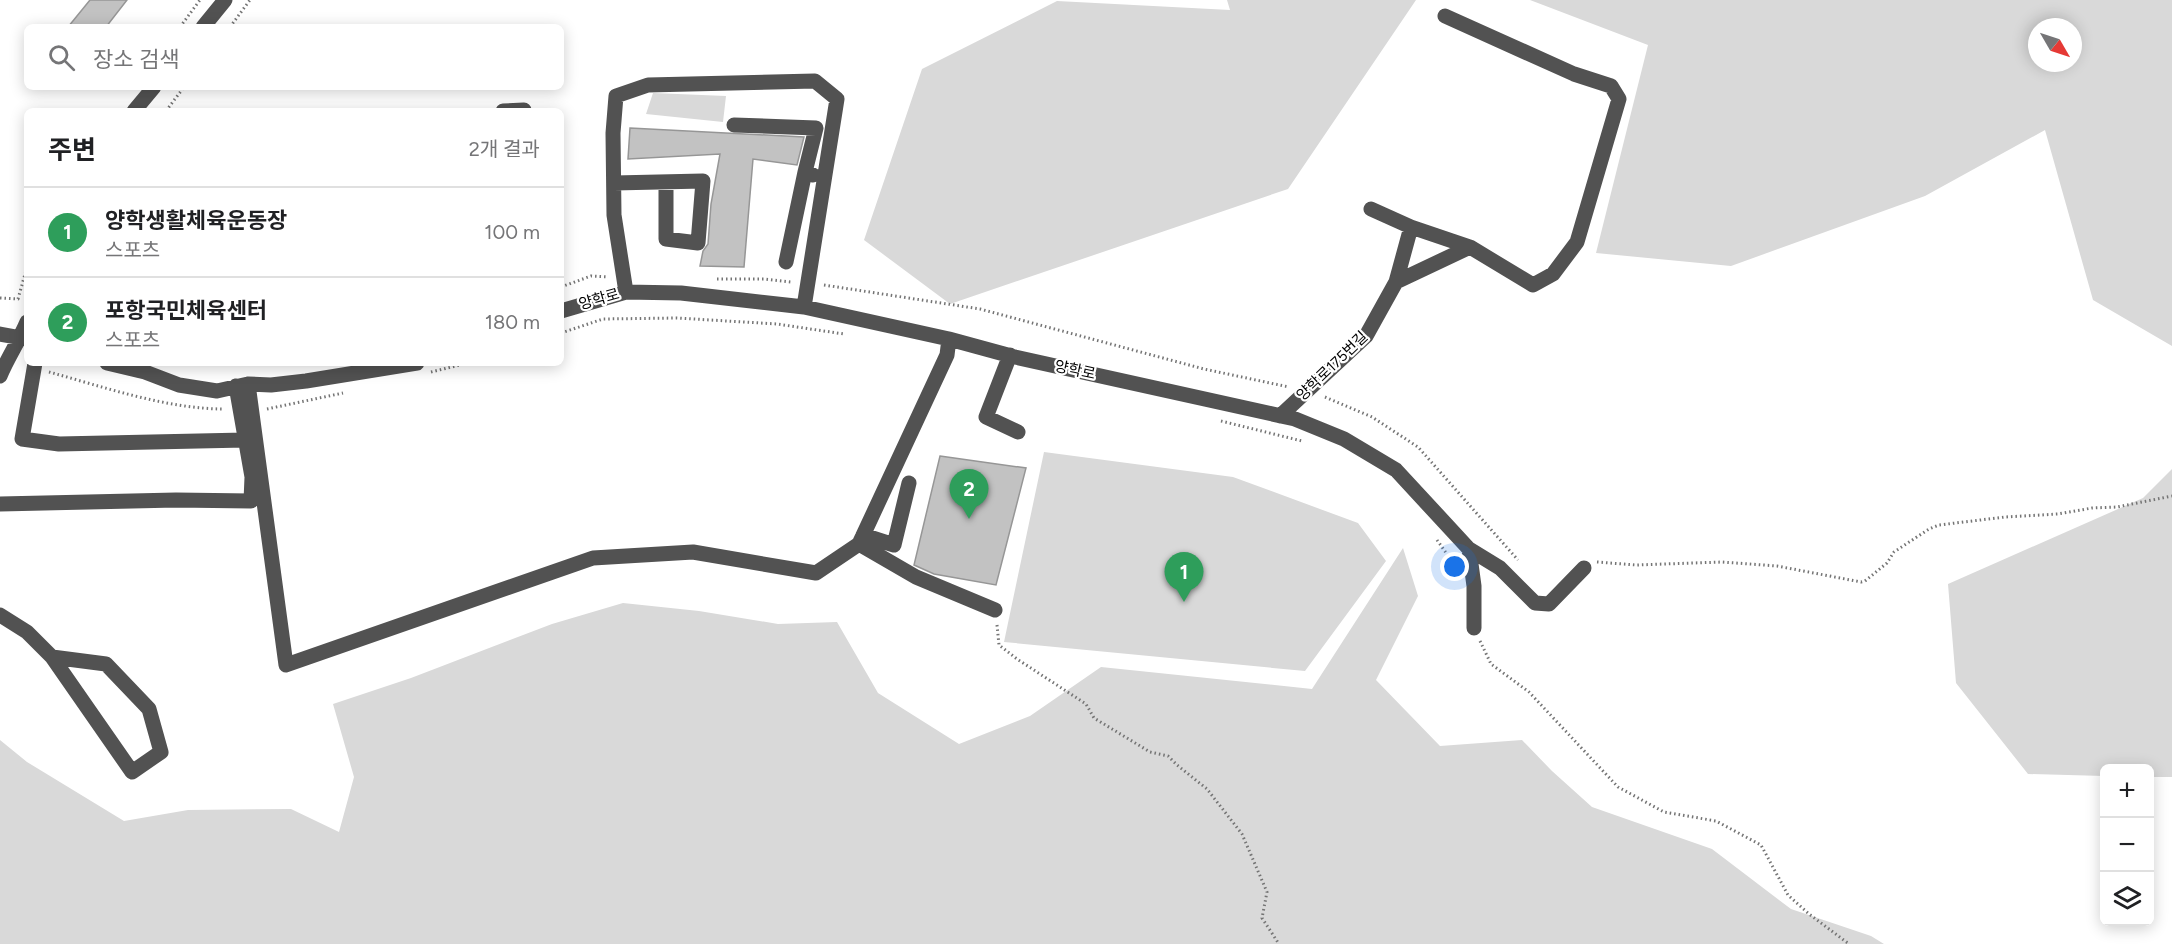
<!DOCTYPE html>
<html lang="ko">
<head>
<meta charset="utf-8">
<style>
	:root { --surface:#fff; --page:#f6f6f6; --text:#202124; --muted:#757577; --line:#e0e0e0; --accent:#000 }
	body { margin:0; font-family:Figtree,"Noto Sans KR",sans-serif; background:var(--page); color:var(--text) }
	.controls { position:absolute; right:18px; bottom:18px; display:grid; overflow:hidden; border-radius:9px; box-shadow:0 3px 15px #0003 }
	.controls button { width:54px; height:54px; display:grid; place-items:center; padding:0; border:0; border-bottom:2px solid var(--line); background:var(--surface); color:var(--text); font:30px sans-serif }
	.compass { position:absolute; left:2028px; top:18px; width:54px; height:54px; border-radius:50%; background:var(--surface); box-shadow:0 3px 15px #0003; rotate:129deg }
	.you { position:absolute; left:1455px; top:567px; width:21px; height:21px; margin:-15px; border:4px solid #fff; border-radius:50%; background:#1a73e8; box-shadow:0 0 0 9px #1a73e833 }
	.badge { display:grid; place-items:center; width:39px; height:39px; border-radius:50%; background:var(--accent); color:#fff; font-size:20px; font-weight:700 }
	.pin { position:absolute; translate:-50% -50px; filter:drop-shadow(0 2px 3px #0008) }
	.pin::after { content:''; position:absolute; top:32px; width:21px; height:18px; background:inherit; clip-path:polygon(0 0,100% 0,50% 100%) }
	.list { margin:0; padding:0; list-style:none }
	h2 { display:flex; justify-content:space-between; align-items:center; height:78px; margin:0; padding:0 24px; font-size:26px }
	h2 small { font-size:20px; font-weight:400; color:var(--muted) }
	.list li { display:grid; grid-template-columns:39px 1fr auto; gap:18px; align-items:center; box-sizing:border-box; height:90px; padding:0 24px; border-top:2px solid var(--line) }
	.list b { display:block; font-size:22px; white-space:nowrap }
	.list p { margin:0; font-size:20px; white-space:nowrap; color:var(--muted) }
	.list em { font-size:20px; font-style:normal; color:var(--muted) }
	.icon { flex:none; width:33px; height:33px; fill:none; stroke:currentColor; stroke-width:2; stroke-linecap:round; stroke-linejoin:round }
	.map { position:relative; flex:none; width:2172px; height:944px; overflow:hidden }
	.search { position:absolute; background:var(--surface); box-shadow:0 3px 15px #0003; left:24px; top:24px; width:540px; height:66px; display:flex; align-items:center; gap:15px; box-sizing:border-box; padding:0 21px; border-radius:9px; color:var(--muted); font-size:22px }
	.panel { position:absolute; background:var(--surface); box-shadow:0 3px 15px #0003; left:24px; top:108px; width:540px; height:258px; border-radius:9px }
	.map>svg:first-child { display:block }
	.green { fill:#d9d9d9; fill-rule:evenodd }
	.building { fill:#c2c2c2; stroke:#969696; stroke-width:1.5 }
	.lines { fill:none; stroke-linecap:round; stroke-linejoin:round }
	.path { stroke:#747474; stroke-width:3; stroke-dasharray:1.5 3; stroke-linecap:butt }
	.minor { stroke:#525252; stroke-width:15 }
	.labels { text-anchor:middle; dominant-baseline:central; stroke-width:4.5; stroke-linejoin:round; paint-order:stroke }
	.street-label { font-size:15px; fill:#000; stroke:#fff }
</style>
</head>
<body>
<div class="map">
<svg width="2172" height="944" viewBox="0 0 2172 944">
	<rect width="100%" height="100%" fill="#fff"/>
	<path class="green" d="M1227,0H1416L1288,189L950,304L864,240L922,69L1057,1L1230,10Z
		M1530,0H2172V346L2093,300L2045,130L1925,196L1731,266L1596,253L1648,45ZM2037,27H2073V63H2037Z
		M653,93L726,96L723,122L646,114Z
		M1044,452L1233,477L1358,523L1386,561L1305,671L1004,642Z
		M2172,469V777H2150V768H2104V776L2028,774L1956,683L1948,584L2143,498Z
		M1403,548L1418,596L1376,680L1440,746L1522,740L1552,771L1592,807L1712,849L1791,909L1871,936L1884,944H0V740L27,762L124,821L188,810L291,809L339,832L354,777L333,704L411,678L552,624L623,603L699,611L778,624L837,622L878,693L959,744L1030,716L1101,667L1312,689Z"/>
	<path class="building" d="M90,0H127L106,27H68Z
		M630,128L804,137L797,165L753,159L744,267L700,266L703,251L708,244L711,204L720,154L628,159Z
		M940,456L1026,468L996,585L934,574L914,565Z"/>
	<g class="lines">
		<path class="path" d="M180,27L200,0
			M230,27L250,0
			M166,111L184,87
			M717,279H764L791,282
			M824,285L980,309L1204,369L1289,387
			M561,287L591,276L608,277
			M0,298L18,299L27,267
			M561,333L603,319L677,318L777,324L844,334
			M49,372C104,387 167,409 224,409
			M431,372L468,363
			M1325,397L1372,417L1418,447L1518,560
			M267,409L343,393
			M1221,421L1302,441
			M1437,540L1454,564
			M1597,562L1636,565L1722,562L1777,566L1861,582L1865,581L1887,563L1894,552L1929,529L1939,525L2005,517L2058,514L2092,508L2117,507L2172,496
			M997,625L999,645L1017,659L1086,704L1094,718L1150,752L1168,756L1177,765L1207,789L1242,834L1267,892L1262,918L1279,944
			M1480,641L1491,664L1529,692L1618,787L1664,812L1716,821L1761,845L1788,895L1809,914L1849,944"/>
		<path class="minor" d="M203,27L225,0
			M134,111L154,87
			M503,111L524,110
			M734,125L816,128L805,172
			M614,183L703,181L698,243L666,239V183
			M1371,209L1411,227
			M786,262L805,172L813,175
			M1396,282L1470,247
			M626,292L614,215L613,133L616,96L648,85L815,81L837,99L804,307
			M561,311L626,292L681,293L804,307L949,339L1015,357L1295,419L1344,439L1396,470L1469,549L1474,586V628
			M0,334L27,339
			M1010,355L986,417L1018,432
			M35,363L22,439L59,444L245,440
			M107,363L145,372L179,385L217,391L248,384L271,385L306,381L417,363
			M0,376C8,357 19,341 27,322
			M248,384L286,665L593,558L693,552L816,573L859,544L947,355L949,339
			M1280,416L1366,336L1396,282L1411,227L1470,247L1533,285L1553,274L1577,242L1619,99L1611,86L1574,74L1445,16
			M0,504L176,500L251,501L252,477L236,386
			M863,535L894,545L909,483
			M859,544L916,577L995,610
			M1469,549L1500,568L1535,603L1549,604L1584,568
			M0,615L27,632L52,657L106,664L149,709L161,752L132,772L52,657"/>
	</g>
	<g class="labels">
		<g class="street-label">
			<text transform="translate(599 299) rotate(-16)">양학로</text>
			<text transform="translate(1332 366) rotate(-44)">양학로175번길</text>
			<text transform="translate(1075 370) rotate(12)">양학로</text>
		</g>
	</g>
</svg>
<div class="controls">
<button>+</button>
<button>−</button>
<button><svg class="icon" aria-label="layers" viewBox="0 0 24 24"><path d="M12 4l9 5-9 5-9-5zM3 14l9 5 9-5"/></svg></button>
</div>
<svg class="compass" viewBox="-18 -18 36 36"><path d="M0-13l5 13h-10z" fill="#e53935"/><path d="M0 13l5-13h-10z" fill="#757577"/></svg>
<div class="you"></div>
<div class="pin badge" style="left:1184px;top:602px;background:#2e9e5b">1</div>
<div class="pin badge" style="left:969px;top:519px;background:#2e9e5b">2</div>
<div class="search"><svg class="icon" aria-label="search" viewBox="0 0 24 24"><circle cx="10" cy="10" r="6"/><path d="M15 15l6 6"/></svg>장소 검색</div>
<section class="panel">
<h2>주변<small>2개 결과</small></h2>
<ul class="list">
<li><span class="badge" style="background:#2e9e5b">1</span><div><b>양학생활체육운동장</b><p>스포츠</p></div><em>100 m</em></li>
<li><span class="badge" style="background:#2e9e5b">2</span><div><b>포항국민체육센터</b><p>스포츠</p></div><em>180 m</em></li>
</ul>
</section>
</div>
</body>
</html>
